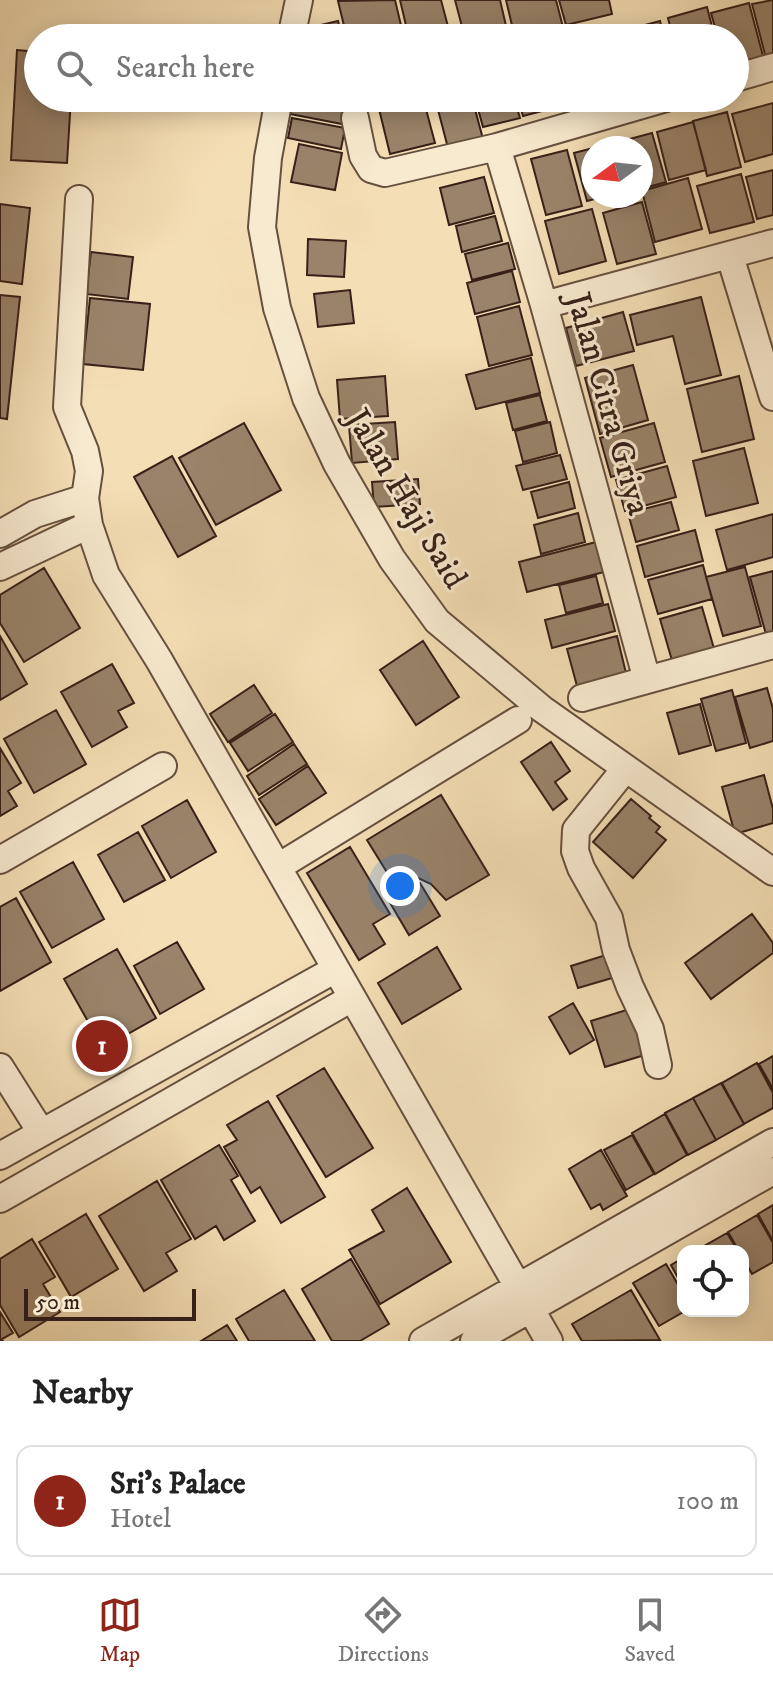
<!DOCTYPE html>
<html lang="en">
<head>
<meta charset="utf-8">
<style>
	:root { --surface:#fff; --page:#f2f2f2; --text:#222; --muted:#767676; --line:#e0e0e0; --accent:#8f2418 }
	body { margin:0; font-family:"IM FELL DW Pica",serif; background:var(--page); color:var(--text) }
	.controls { position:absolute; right:24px; bottom:24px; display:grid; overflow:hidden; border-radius:16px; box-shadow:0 4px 20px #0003 }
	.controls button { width:72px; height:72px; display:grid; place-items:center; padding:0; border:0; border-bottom:2px solid var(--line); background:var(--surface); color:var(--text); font:40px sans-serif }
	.compass { position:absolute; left:581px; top:136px; width:72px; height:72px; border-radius:50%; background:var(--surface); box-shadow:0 4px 20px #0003; rotate:255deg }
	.scale { position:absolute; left:24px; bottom:20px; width:172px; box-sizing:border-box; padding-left:8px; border:4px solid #372018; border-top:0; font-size:22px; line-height:28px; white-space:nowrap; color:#372018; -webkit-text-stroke:6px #f8eacf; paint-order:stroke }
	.you { position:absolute; left:400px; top:886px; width:28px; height:28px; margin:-20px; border:6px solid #fff; border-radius:50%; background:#1a73e8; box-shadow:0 0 0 12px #1a73e833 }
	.badge { display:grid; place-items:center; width:52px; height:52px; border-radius:50%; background:var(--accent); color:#fff; font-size:26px; font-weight:700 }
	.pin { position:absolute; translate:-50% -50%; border:4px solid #fff; box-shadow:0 2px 8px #0006 }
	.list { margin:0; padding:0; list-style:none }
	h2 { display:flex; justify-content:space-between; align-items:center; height:104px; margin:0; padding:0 32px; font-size:34px }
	h2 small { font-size:26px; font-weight:400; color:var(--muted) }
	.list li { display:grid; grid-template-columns:52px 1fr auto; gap:24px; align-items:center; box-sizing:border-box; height:112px; margin:0 16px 16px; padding:0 16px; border:2px solid var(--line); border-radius:16px }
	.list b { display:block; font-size:30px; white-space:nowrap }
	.list p { margin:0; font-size:26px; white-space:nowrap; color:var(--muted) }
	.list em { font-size:26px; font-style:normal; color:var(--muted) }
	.icon { flex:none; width:44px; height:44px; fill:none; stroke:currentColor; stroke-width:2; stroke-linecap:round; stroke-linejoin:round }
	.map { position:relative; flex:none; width:773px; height:1341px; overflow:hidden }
	.search { position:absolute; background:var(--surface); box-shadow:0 4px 20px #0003; left:24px; right:24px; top:24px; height:88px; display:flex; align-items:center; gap:20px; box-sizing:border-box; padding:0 28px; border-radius:44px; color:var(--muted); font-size:30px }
	.sheet { height:232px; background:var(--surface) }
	nav { display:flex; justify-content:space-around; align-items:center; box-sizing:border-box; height:112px; border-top:2px solid var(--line); background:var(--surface); font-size:22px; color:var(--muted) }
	nav a { display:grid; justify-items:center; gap:4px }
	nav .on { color:var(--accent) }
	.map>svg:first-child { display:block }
	.building { fill:#99836a; stroke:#372018; stroke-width:2 }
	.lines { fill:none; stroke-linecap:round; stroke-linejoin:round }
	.minor-casing { stroke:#66503f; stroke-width:30 }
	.minor { stroke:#f8eacf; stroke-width:26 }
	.labels { text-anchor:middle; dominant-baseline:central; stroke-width:6; stroke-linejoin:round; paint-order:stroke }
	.street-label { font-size:34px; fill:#372018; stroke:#f8eacf }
</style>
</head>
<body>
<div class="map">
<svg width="773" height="1341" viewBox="0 0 773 1341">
	<rect width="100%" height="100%" fill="#f4deb5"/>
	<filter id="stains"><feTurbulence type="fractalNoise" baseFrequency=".0025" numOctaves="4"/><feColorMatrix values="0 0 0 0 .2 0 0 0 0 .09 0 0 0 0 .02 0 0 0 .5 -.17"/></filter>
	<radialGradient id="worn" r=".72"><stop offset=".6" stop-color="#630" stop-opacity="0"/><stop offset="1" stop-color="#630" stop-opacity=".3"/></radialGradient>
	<path class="building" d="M395,0L404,38H347L338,1Z
		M400,0H441L451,38H409Z
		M455,0H500L507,30L476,38H465Z
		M506,0H556L565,35L554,38H515Z
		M559,0H609L612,14L566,25Z
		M773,0V61L767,62L752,4Z
		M749,3L764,60L735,68V38H718L711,13Z
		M707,7L715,38H673L668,18Z
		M338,21L342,38H310L308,28Z
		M660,21L664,38H623L622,31Z
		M17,50L38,52V98H71L67,163L11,160Z
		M293,98H347L342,124L290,114Z
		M423,98L435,143L390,154L379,109Z
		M451,98H472L483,139L448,148L436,102Z
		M475,98H514L520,118L483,127Z
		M518,98H559L561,106L523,116Z
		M773,103V154L745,162L732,114Z
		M727,112L741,167L707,176L693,121Z
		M292,118L345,128L341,149L288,138Z
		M693,122L706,170L669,180L657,132Z
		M652,133L666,182L641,189V148H616L615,143Z
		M299,144L342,153L335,190L291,182Z
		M593,148V196H606L587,201L574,153Z
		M567,150L582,206L546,215L531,159Z
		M773,170V215L757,219L746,177Z
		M741,174L754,222L710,233L697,186Z
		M484,177L494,213L449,225L440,188Z
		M688,178L702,229L655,242L642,191Z
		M642,202L656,254L617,264L603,213Z
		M0,204L30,208L22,284L0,281Z
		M592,209L606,261L559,274L545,221Z
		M495,216L502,241L462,252L456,226Z
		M308,239L346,241L344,277L307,275Z
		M508,243L515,269L472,280L465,254Z
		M91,252L133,257L128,299L86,294Z
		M512,271L520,302L475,314L467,283Z
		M350,290L354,323L318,327L314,294Z
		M0,295L20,297L7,419L0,418Z
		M701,297L721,375L685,384L673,336L637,345L630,315Z
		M90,298L150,304L143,370L83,364Z
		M519,306L532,355L489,366L477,317Z
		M623,312L634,351L576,366L566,328Z
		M531,358L540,393L476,409L466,375Z
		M633,365L648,420L600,434L585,378Z
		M385,376L388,416L340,419L337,380Z
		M739,376L754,439L702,452L687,389Z
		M540,395L547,421L513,430L506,403Z
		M395,422L398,459L352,463L349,425Z
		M550,422L557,453L523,462L515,431Z
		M244,423L281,490L216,525L179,458Z
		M654,423L665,462L611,477L600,438Z
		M744,448L758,503L706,516L693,461Z
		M560,455L567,479L523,490L516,466Z
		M172,456L216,536L178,557L134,477Z
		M667,466L676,497L625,511L616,480Z
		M418,479L420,504L374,507L372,482Z
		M569,482L575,508L538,518L531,492Z
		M671,502L679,530L636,542L628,513Z
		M578,513L585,542L541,554L534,525Z
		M773,514V557L727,570L716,530Z
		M695,530L703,561L645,577L637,546Z
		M596,542L604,572L527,592L519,562Z
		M703,565L712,599L658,614L648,580Z
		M745,567L761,626L723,636L706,577Z
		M44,568L80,628L24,662L0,623V595Z
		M773,571V636L767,638L750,577Z
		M596,576L603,603L566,613L559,585Z
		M608,604L615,631L552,648L545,620Z
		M702,607L715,652L673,664L660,619Z
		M0,636L27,684L0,700Z
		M617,636L626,673L577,686L567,649Z
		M423,641L459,697L416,725L380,670Z
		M112,664L134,703L118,711L127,727L92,747L61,692Z
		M254,685L272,713L228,742L210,714Z
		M767,688L773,709V741L750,748L735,697Z
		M732,690L746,743L716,751L701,699Z
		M700,704L711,745L679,754L667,713Z
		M56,710L86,764L34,793L4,739Z
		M275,714L293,742L248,771L230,743Z
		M551,742L570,771L555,782L567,799L553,810L521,762Z
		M294,744L307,764L259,795L247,776Z
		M0,748L21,783L8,791L17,806L0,816Z
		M308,766L326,793L276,825L259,799Z
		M764,775L773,809V823L735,834L722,787Z
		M441,795L489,875L446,900L431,884L416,877L411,878L396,887L367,840Z
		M631,799L651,816L649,818L660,827L656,832L666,840L633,878L593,842Z
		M187,800L216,852L171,878L142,826Z
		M138,832L165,880L124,902L98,855Z
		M350,847L390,914L373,924L385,944L359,960L307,873Z
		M73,862L104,919L52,948L20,892Z
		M420,883L440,916L409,935L389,901Z
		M16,898L51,962L0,991V907Z
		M752,914L773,943V953L711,999L685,963Z
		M177,942L204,989L160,1014L134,966Z
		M437,947L461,989L402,1024L378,983Z
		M117,949L156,1018L103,1048L64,979Z
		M606,955L612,978L578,988L571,966Z
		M573,1003L594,1040L570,1054L549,1017Z
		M633,1008L648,1054L605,1067L591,1021Z
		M773,1056V1089L759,1064Z
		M757,1063L773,1093V1108L744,1124L722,1083Z
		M324,1068L373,1148L326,1177L277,1096Z
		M721,1083L744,1124L716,1140L693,1098Z
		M693,1098L716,1140L688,1155L665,1113Z
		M268,1101L325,1197L281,1223L260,1187L251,1193L224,1147L237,1140L227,1125Z
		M665,1114L687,1155L655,1174L632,1133Z
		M632,1135L654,1174L626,1190L604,1150Z
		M219,1145L238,1176L231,1180L255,1221L224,1240L216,1226L195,1239L161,1180Z
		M601,1150L627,1196L603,1210L600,1204L591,1209L569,1169Z
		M157,1181L191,1239L166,1253L177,1271L144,1291L99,1216Z
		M407,1188L451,1262L380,1304L349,1250L384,1231L372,1210Z
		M773,1205V1241L758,1214Z
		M86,1214L118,1269L71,1297L39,1242Z
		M757,1215L773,1243V1262L752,1274L743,1258V1251H739L728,1232Z
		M727,1233L738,1251H700L699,1249Z
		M32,1239L55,1277L43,1284L60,1312L19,1337L0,1305V1259Z
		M683,1258V1287L671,1265Z
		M351,1259L389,1324L360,1341H332L302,1289Z
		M666,1264L683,1293L685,1311L659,1326L633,1283Z
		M284,1290L315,1341H249L236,1319Z
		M631,1290L660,1340L582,1341L572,1324Z
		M0,1312L13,1333L2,1339L3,1341H0Z
		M227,1325L237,1341H201Z"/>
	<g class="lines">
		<defs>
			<path id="minor" d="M291,38L299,0
				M735,78L773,67
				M279,98L268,158L262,227L277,308L306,398L337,464L392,559L437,621L542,709L773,872
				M355,118L363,156L371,169L385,173L497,147L666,98
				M497,147L544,305L647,680
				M79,199L67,407L85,451L89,471L85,498L89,525L106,575L159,660L549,1341
				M730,256L773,397
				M544,305L773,243
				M0,534L35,514L85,498
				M0,567L89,525
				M582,698L773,645
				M625,769L576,830L575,851L581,868L609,918L616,950L630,987L650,1029L658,1065
				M0,860L163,766
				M278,867L518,720
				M0,1067L41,1132
				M0,1156L336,969
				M0,1199L352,998
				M423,1341L773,1142
				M474,1341L773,1171"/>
		</defs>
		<use href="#minor" class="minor-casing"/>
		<use href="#minor" class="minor"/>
	</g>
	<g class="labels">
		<g class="street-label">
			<text transform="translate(608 404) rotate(74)">Jalan Citra Griya</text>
			<text transform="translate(406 499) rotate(59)">Jalan Haji Said</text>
		</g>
	</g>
	<rect width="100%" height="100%" filter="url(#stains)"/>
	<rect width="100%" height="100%" fill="url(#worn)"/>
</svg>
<div class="controls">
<button><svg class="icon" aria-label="locate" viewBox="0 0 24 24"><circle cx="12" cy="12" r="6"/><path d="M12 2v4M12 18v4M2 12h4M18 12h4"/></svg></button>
</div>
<svg class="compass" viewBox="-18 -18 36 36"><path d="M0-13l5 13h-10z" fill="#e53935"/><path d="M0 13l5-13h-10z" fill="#767676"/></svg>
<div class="scale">50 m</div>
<div class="you"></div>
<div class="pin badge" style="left:102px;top:1046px">1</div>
<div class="search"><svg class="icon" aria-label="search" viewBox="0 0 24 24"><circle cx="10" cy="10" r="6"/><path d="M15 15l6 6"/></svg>Search here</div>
</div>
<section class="sheet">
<h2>Nearby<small></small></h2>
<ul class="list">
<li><span class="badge">1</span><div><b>Sri's Palace</b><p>Hotel</p></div><em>100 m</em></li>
</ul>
</section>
<nav>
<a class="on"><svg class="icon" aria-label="map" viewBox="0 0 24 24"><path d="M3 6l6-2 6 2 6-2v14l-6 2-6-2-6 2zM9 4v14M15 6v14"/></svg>Map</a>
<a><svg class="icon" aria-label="directions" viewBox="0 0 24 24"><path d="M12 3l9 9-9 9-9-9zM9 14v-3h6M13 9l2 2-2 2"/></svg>Directions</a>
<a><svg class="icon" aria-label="saved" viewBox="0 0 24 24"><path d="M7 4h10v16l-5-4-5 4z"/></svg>Saved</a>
</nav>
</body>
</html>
